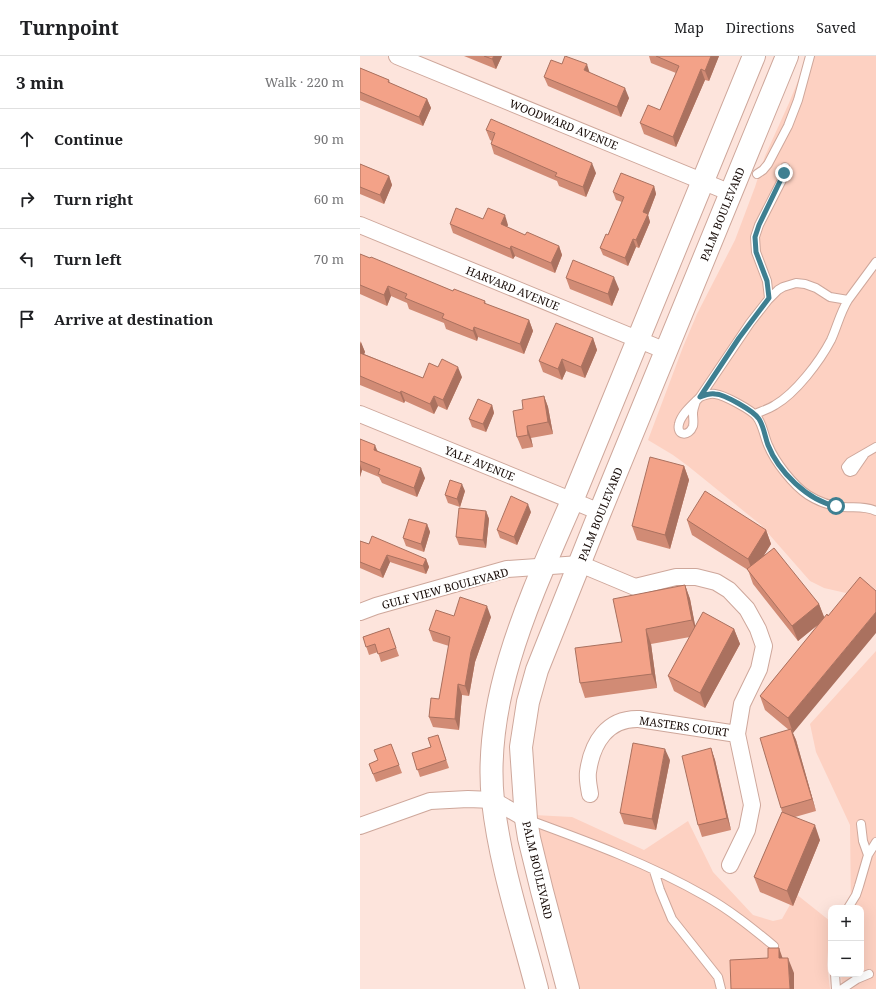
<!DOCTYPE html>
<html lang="en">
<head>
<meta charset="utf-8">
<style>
	:root { --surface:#fff; --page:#f6f6f6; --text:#202124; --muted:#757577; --line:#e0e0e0 }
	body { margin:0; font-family:"Noto Serif",serif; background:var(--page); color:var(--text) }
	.controls { position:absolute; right:12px; bottom:12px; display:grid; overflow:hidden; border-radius:8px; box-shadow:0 4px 16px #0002 }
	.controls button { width:36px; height:36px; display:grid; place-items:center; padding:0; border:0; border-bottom:1px solid var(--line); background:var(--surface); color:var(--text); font:20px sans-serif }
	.stop { position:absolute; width:12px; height:12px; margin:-9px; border:3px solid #3e7f91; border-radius:50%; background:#fff }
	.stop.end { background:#3e7f91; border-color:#fff; box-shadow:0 1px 4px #0008 }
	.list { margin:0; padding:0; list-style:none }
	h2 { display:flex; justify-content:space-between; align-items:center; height:52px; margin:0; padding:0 16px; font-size:17px }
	h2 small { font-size:13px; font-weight:400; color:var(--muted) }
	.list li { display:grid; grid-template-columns:26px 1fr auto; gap:12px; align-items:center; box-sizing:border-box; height:60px; padding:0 16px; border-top:1px solid var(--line) }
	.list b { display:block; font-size:15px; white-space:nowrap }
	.list em { font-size:13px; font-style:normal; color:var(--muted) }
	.icon { flex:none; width:22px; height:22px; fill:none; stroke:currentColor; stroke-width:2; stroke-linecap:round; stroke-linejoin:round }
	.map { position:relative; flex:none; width:516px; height:933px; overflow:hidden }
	header { display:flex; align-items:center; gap:24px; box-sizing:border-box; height:56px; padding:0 20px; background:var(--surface); border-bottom:1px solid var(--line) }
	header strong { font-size:19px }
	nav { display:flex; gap:22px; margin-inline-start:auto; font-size:14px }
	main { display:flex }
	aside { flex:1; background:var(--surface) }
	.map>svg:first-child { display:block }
	.green { fill:#fdd1c2 }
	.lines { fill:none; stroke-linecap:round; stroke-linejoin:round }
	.lane-casing { stroke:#cea79b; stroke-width:10 }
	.street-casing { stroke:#cea79b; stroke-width:18 }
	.secondary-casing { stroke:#cea79b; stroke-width:24 }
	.lane { stroke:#fff; stroke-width:8 }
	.street { stroke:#fff; stroke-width:16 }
	.secondary { stroke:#fff; stroke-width:22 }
	.wall { fill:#d18b75 }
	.shaded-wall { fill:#aa715f }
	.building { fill:#f3a288; stroke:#aa715f }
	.route { stroke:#3e7f91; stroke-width:5 }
	.labels { text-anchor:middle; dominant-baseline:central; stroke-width:4; stroke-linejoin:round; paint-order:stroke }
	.street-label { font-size:11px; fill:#160a06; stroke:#fff }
</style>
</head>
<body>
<header>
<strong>Turnpoint</strong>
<nav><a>Map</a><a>Directions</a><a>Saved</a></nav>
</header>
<main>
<aside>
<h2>3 min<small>Walk · 220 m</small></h2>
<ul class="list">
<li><svg class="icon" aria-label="ahead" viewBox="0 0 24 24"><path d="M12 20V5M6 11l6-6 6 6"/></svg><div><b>Continue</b></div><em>90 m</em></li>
<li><svg class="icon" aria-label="right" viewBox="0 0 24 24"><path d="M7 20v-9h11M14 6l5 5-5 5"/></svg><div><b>Turn right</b></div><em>60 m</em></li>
<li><svg class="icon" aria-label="left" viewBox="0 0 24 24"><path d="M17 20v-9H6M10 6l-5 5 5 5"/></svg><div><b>Turn left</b></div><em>70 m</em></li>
<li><svg class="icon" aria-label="arrive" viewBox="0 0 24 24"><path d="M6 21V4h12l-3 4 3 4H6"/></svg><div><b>Arrive at destination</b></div></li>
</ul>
</aside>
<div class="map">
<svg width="516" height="933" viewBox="0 0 516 933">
	<rect width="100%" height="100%" fill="#fde4dc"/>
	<path class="green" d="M448,0H516V534L510,529L486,537L464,532L450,525L401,469L328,410L313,399L288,384L323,291L337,258L375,184L395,131L405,100L429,47Z
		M516,595V933H482L481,918H501V852H491L490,769L456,696L450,668Z
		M174,759L212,761L284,794L328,765L353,816L393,859L413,865L422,863L436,838L470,865L467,909L470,933H217Z"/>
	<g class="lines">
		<defs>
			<path id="lane" d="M397,118L403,114L408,108L428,70L438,44L450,0
				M516,206L488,244L470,241L456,232L445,228L436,227L423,231L418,234L408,244L390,267L340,341C345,339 350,337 355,338C364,339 392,354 397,361C403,369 404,380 408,389C415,406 433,429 448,439C459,446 471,450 483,451C495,452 505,450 516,455
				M409,242L407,225L396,196L395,181L399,169L422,124L425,111
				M336,345C335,349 333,353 333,357C333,362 334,366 333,370C329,381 316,380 319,368C321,358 333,348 340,341
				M395,358C402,355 409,353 415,349C436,337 460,305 471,284C477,271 480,257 488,244
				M504,399L493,415L490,416L488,415L486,411L490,406L516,391
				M169,764C229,786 289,808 345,840C370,854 392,872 414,890
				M508,799L516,786
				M294,815L300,834L312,863L358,921L361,933
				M488,852L496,839L499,830L508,799L503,785L501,768
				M475,918L476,933
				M482,933L497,923L509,918"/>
			<path id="street" d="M37,0L371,137
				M0,169L306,295
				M0,358L240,456
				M0,556L16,550L147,513L220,508L275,531L316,521H336L356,526L369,534L387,553L398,573L404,590L399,613L382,648L377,678L392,749L387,774L370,809
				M230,738C229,731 227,723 228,716C232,687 247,662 279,663L377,678
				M0,770L70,745L108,743L133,744L166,763"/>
			<path id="secondary" d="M177,933C161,871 140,809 133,745C122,641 172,538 212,445L394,0
				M208,933L182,835L169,782L166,763L161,691L168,646L177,614L240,456L427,0"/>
		</defs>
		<use href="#lane" class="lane-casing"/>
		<use href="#street" class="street-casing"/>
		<use href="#secondary" class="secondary-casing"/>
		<use href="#lane" class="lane"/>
		<use href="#street" class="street"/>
		<use href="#secondary" class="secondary"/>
	</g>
	<path class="wall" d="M104,0H142L136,13Z
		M289,0H359L349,25L345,24L316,91L284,78L280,67L300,54L316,17L291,7Z
		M202,8L230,17L269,42L261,61L188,30L184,21Z
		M0,12L29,24L30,27L67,43L71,52L63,70L0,44Z
		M126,74L236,117L226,141L199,130L197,125L134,98L131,88L132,85L130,84Z
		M0,107V108L29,120L32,129L24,148L0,138Z
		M294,130L296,138L288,159L290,166L279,192L276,191L268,210L243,199L240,192L248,179L262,146L256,144L253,136Z
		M123,163L148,169L147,171L165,179L199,190L202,199L195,217L155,200L153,203L93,177L90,168Z
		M0,198L93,235L125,245L126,248L169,264L173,275L164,298L118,281L117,285L86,273L84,267L49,253L47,247L31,240L27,250L0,238Z
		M206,222L259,233L252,250L210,233Z
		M233,282L237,294L225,322L206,315L202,324L183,316L179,305Z
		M0,285L5,296L4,298L63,322L102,321L87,354L78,350L74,358L45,345L44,347L0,329Z
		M184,340L188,351L193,378L171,382L173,391L162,393L157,381L163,353Z
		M132,349L134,357L126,376L112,371L109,363Z
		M0,383L18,395L65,422L57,441L22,427L19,421L2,414L0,421Z
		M324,410L329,424L310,493L277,484L272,470Z
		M105,435L100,451L88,447L85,439Z
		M126,455L129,463L126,492L99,489L96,481Z
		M171,456L157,489L140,482L137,474Z
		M327,464L406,474L411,488L404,499L459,548L464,562L433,677L436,684L456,755L435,761L460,784L433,850L400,836L394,821L422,756L421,752L429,674L405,654L400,640L460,567L438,585L393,528L388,514L332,479Z
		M67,468L70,476L64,496L46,490L43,482Z
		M0,485L9,488L66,503L69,511L66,518L30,506L23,522L0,512Z
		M325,529L330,543L335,570L374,573L380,588L345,652L314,635L308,620L330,581L291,588L297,632L225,642L220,627L262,586Z
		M94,560L131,561L115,606L109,640L102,639L99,674L73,671L69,661L79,643L89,590L73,585L69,574Z
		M29,572L39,600L21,606L18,596L9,599L3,581Z
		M78,679L89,712L60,721L52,697L71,691Z
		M31,688L42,717L16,726L9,708L18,704Z
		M351,692L355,704L371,774L342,781L338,769Z
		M310,704L296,774L264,768L260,757Z"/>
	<path class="shaded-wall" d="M134,0H142L136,13L132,3Z
		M351,0H359L349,25L345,15Z
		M227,8L230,18L224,14Z
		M341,13L345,24L316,91L313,81Z
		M265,32L269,42L261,61L257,51Z
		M67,43L71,52L63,70L59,61Z
		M232,107L236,117L226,141L223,131Z
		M29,120L32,129L24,148L20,139Z
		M294,130L296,138L288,159L290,166L279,192L276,184L283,156Z
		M145,159L148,169L144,177L141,168Z
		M273,183L276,191L268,210L265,202Z
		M151,190L155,200L153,203L150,193Z
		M199,190L202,199L195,217L191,207Z
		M254,221L259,233L252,250L248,238Z
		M28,230L31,240L27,250L24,239Z
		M169,264L173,275L164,298L160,288Z
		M114,271L118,281L117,285L113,275Z
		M233,282L237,294L225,322L221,311Z
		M1,286L5,296L1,306L0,303V289Z
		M202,303L206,315L202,324L198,313Z
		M98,311L102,321L87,354L83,344Z
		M41,335L45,345L44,347L40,337Z
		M74,340L78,350L74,358L70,348Z
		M184,340L188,351L193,378L188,366Z
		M132,349L134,357L126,376L123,368Z
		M167,370L171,382L173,391L168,379Z
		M15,389L19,399L14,394Z
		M0,408L2,414L0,421Z
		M324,410L329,424L310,493L305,479Z
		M61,412L65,422L57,441L54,432Z
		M102,428L105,435L100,451L97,443Z
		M168,448L171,456L157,489L154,481Z
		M126,455L129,463L126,492L123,484Z
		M67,468L70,476L64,496L61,488Z
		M406,474L411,488L393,517L388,503Z
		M27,499L30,506L23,522L20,514Z
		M66,503L69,511L66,518L63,510Z
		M325,529L330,543L337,579L332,564Z
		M459,548L465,563L438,585L432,570Z
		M127,550L131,561L115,606L109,640L105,630L111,596Z
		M516,556V577L433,677L428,662Z
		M286,573L291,588L297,632L292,618Z
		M374,573L380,588L345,652L340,637Z
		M98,628L102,639L99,674L95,663Z
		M431,673L436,684L456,755L452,743Z
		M351,692L355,704L371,774L367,762Z
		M305,693L310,704L296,774L292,763Z
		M455,769L460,784L433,850L427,835Z
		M419,892L424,906L419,902Z
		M428,902L434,917V933H430Z"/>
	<path class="building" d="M124,0H134L132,3Z
		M205,0L227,8L224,14L265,32L257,51L184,21L191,4L202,8Z
		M296,0H351L345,15L341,13L313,81L280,67L288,49L300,54L319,10Z
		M0,12L29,24L28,26L67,43L59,61L0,36Z
		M131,63L232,107L223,131L195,120L197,117L131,88L135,77L126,74Z
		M0,108L29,120L20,139L0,131Z
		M261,117L294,130L283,156L288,158L276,184L273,183L265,202L240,192L246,178L248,179L264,141L253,136Z
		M96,152L123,163L128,152L145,159L141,168L165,179L167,176L199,190L191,207L151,190L150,193L90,168Z
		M0,198L10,202L11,201L93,235L94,233L125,245L124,247L169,264L160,288L114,271L113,275L82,262L84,258L45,242L47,238L28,230L24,239L0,229Z
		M213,204L254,221L248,238L206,222Z
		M196,267L233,282L221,311L202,303L198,313L179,305Z
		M0,297L63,322L69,307L78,311L82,303L98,311L83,344L74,340L70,348L41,335L40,337L0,320Z
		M184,340L188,366L167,370L168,379L157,381L153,355L163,353L162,344Z
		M118,343L132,349L123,368L109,363Z
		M0,383L15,389L14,394L61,412L54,432L18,418L20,413L0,405Z
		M290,401L324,410L305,479L272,470Z
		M90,424L102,428L97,443L85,439Z
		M345,435L406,474L388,503L327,464Z
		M151,440L168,448L154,481L137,474Z
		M99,452L126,455L123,484L96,481Z
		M49,463L67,468L61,488L43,482Z
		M12,480L66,503L63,510L27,499L20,514L0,506V485L9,488Z
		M414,492L459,548L432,570L387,513Z
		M500,521L516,535V556L428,662L400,640L467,558L468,560Z
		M325,529L332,564L286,573L292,618L220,627L215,592L262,586L253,543Z
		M100,541L127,550L111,596L105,630L98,628L95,663L69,661L71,642L79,643L90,581L69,574L76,554L94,560Z
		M343,556L374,573L340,637L308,620Z
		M29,572L36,592L18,598L15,588L6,591L3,581Z
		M431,673L452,743L421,752L400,682Z
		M78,679L86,704L57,714L52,697L71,691L68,682Z
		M273,687L305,693L292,763L260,757Z
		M31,688L39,709L13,718L9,708L18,704L14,694Z
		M351,692L367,762L338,769L322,700Z
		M422,756L455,769L427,835L394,821Z
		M408,892H419V902H428L430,933H371L370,904L408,902Z"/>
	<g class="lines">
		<path class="route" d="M424,117L399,169L395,181L396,196L407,225L409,242L379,282L340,341C345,339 350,337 355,338C364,338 394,355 399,363C404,371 405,381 408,389C418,415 448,445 476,450"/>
	</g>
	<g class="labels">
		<g class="street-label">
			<text transform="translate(204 68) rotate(22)">WOODWARD AVENUE</text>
			<text transform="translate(362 158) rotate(-68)">PALM BOULEVARD</text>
			<text transform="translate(153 232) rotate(22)">HARVARD AVENUE</text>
			<text transform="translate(120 407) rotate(22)">YALE AVENUE</text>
			<text transform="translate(240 458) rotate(-68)">PALM BOULEVARD</text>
			<text transform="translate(85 532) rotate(-15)">GULF VIEW BOULEVARD</text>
			<text transform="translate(324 670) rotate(8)">MASTERS COURT</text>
			<text transform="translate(178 814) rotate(77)">PALM BOULEVARD</text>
		</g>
	</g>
</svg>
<div class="controls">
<button>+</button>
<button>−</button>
</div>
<div class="stop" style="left:476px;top:450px"></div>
<div class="stop end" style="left:424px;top:117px"></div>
</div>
</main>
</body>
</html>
